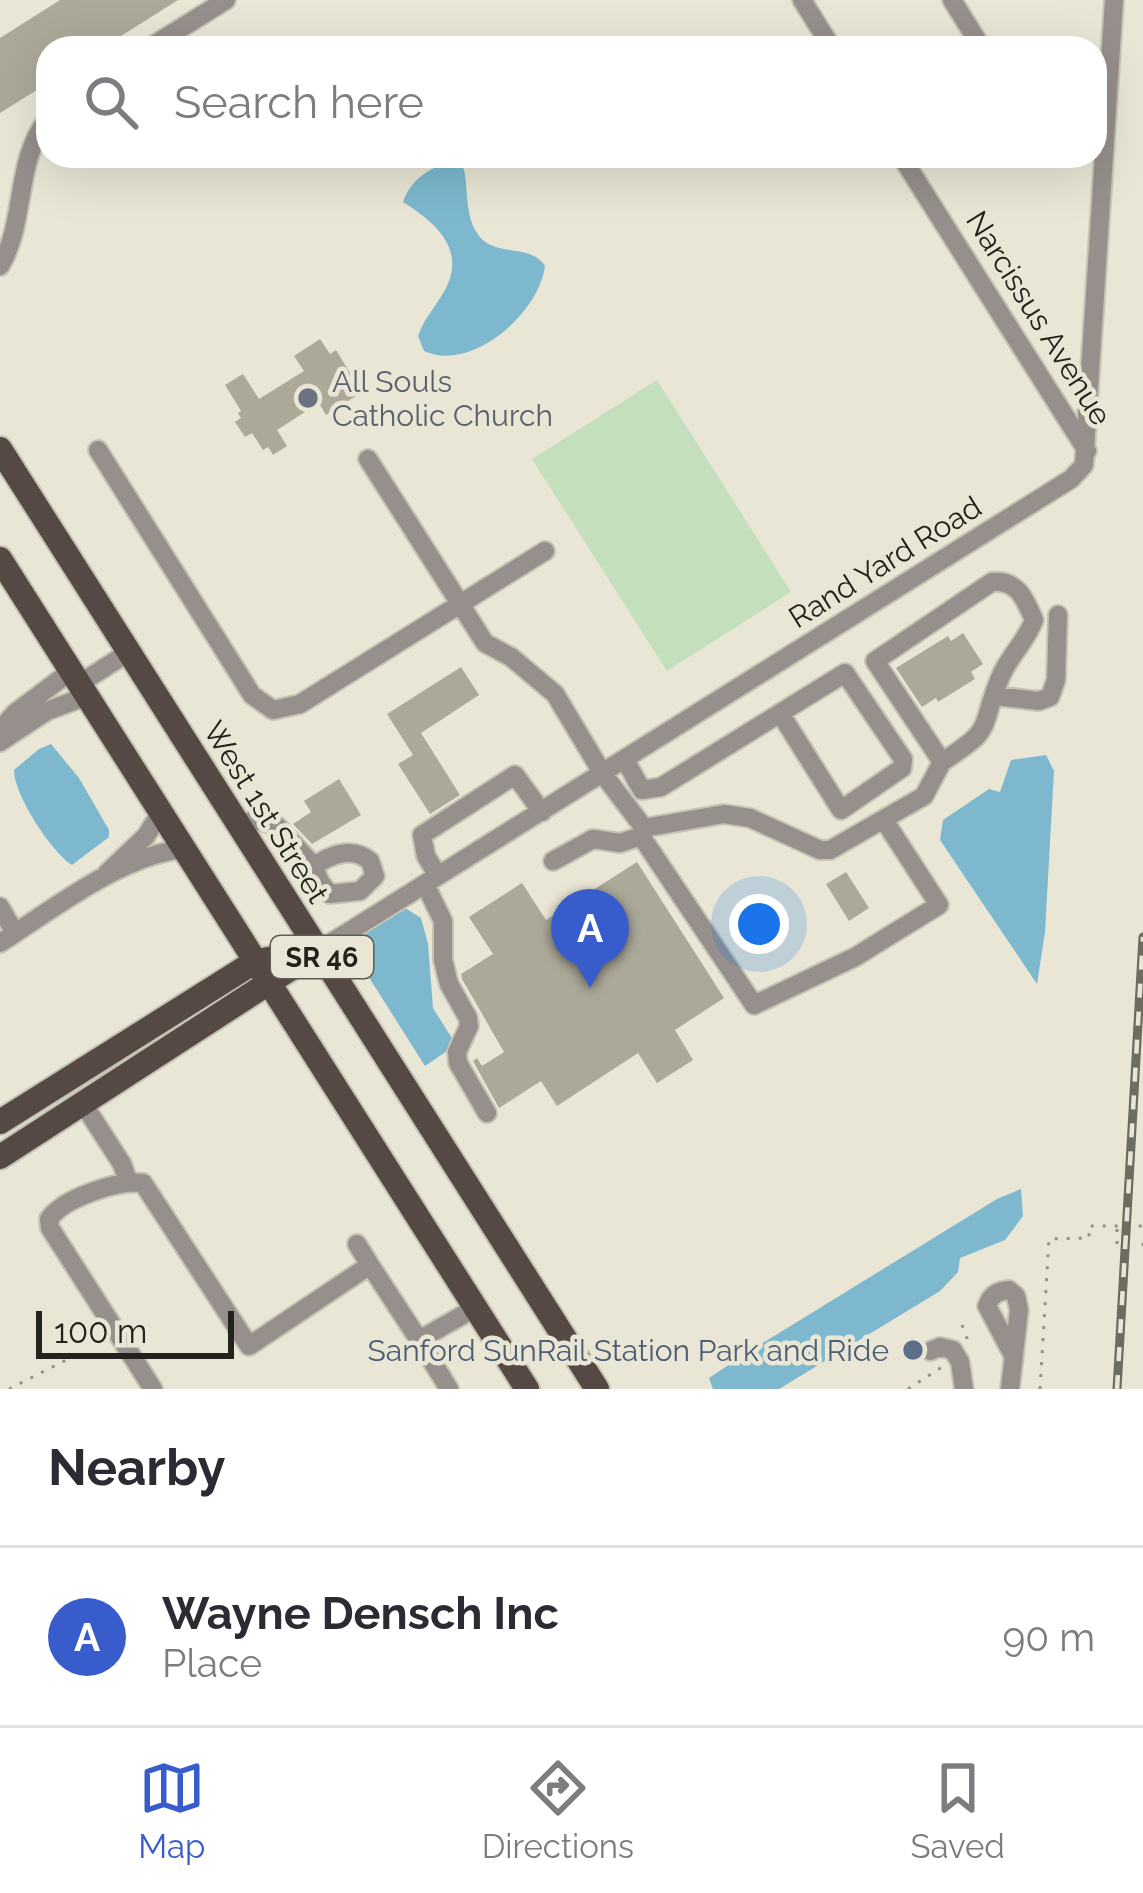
<!DOCTYPE html>
<html lang="en">
<head>
<meta charset="utf-8">
<style>
	:root { --surface:#fff; --page:#f7f7f7; --text:#2b2b33; --muted:#7c7c81; --line:#e1e1e2; --accent:#395ccd }
	body { margin:0; font-family:Raleway,sans-serif; background:var(--page); color:var(--text) }
	.scale { position:absolute; left:36px; bottom:30px; width:198px; box-sizing:border-box; padding-left:12px; border:6px solid #23221c; border-top:0; font-size:33px; line-height:42px; white-space:nowrap; color:#23221c; -webkit-text-stroke:9px #e9e6d5; paint-order:stroke }
	.you { position:absolute; left:759px; top:924px; width:42px; height:42px; margin:-30px; border:9px solid #fff; border-radius:50%; background:#1a73e8; box-shadow:0 0 0 18px #1a73e833 }
	.badge { display:grid; place-items:center; width:78px; height:78px; border-radius:50%; background:var(--accent); color:#fff; font-size:39px; font-weight:700 }
	.pin { position:absolute; translate:-50% -99px; filter:drop-shadow(0 3px 6px #0008) }
	.pin::after { content:''; position:absolute; top:63px; width:42px; height:36px; background:inherit; clip-path:polygon(0 0,100% 0,50% 100%) }
	.list { margin:0; padding:0; list-style:none }
	h2 { display:flex; justify-content:space-between; align-items:center; height:156px; margin:0; padding:0 48px; font-size:51px }
	h2 small { font-size:39px; font-weight:400; color:var(--muted) }
	.list li { display:grid; grid-template-columns:78px 1fr auto; gap:36px; align-items:center; box-sizing:border-box; height:180px; padding:0 48px; border-top:3px solid var(--line) }
	.list b { display:block; font-size:45px; white-space:nowrap }
	.list p { margin:0; font-size:39px; white-space:nowrap; color:var(--muted) }
	.list em { font-size:39px; font-style:normal; color:var(--muted) }
	.icon { flex:none; width:66px; height:66px; fill:none; stroke:currentColor; stroke-width:2; stroke-linecap:round; stroke-linejoin:round }
	.map { position:relative; flex:none; width:1143px; height:1389px; overflow:hidden }
	.search { position:absolute; background:var(--surface); box-shadow:0 12px 48px #0002; left:36px; right:36px; top:36px; height:132px; display:flex; align-items:center; gap:30px; box-sizing:border-box; padding:0 42px; border-radius:36px; color:var(--muted); font-size:45px }
	.sheet { height:336px; background:var(--surface) }
	nav { display:flex; justify-content:space-around; align-items:center; box-sizing:border-box; height:168px; border-top:3px solid var(--line); background:var(--surface); font-size:33px; color:var(--muted) }
	nav a { display:grid; justify-items:center; gap:6px }
	nav .on { color:var(--accent) }
	.map>svg:first-child { display:block }
	.green { fill:#c4dfbd }
	.water { fill:#7db8cf }
	.building { fill:#aca999 }
	.lines { fill:none; stroke-linecap:round; stroke-linejoin:round }
	.minor-casing { stroke:#c5c3b4; stroke-width:22 }
	.major-casing { stroke:#c5c3b4; stroke-width:28 }
	.path { stroke:#949285; stroke-width:3; stroke-dasharray:3 9; stroke-linecap:butt }
	.minor { stroke:#968f8b; stroke-width:18 }
	.major { stroke:#564944; stroke-width:24 }
	.rail-casing { stroke:#6d6c61; stroke-width:9 }
	.rail { stroke:#e9e6d5; stroke-width:4.5; stroke-dasharray:14; stroke-linecap:butt }
	.worship-dot { fill:#6b7280; stroke:#e9e6d5; stroke-width:4.5 }
	.service-dot { fill:#5c6f8a; stroke:#e9e6d5; stroke-width:4.5 }
	.labels { text-anchor:middle; dominant-baseline:central; stroke-width:9; stroke-linejoin:round; paint-order:stroke }
	.shield { fill:#e9e6d5; stroke:#5e5d54; stroke-width:3 }
	.shield-label { font-size:27px; font-weight:bold; fill:#23221c }
	.street-label { font-size:30px; fill:#23221c; stroke:#e9e6d5 }
	.worship-label { font-size:30px; fill:#5b616d; stroke:#e9e6d5; text-anchor:start }
	.service-label { font-size:30px; fill:#4e5e75; stroke:#e9e6d5; text-anchor:end }
</style>
</head>
<body>
<div class="map">
<svg width="1143" height="1389" viewBox="0 0 1143 1389">
	<rect width="100%" height="100%" fill="#e9e6d5"/>
	<path class="green" d="M657,380L791,592L667,671L532,459Z"/>
	<path class="water" d="M452,161L463,166C469,187 464,213 477,233C493,259 530,242 545,266C539,313 472,373 424,351L418,336C424,319 433,310 442,295C469,252 438,224 403,202C411,179 429,168 452,161Z
		M51,744L79,778L109,830V837L72,865C51,851 14,795 14,770L39,749Z
		M1046,755L1054,771L1045,932L1037,984L940,840L943,820L989,789L1000,792L1011,760Z
		M402,906L421,918L428,944L433,1008L453,1040L447,1051L425,1066L346,941Z
		M1021,1189L1023,1216L1005,1240L960,1258L958,1272L940,1291L779,1389H713L709,1378L748,1352L997,1199Z"/>
	<path class="building" d="M60,0H178L102,48H48V83L0,113V38Z
		M320,339L330,354L336,350L353,378L347,382L356,396L326,415L319,403L277,430L287,446L273,455L268,447L263,450L252,433L245,437L235,422L241,418L238,413L241,411L225,385L243,374L259,399L304,371L294,356Z
		M963,633L983,664L971,672L975,679L938,702L936,698L922,707L896,668L948,636L951,641Z
		M461,667L479,695L421,733L460,795L430,814L398,764L413,755L387,714Z
		M339,779L361,815L312,844L293,824L311,812L304,801Z
		M637,862L724,998L675,1030L693,1060L657,1083L638,1053L557,1106L541,1081L499,1108L473,1061L477,1058L482,1066L504,1052L462,979L461,974L493,954L469,917L522,883L546,920Z
		M846,872L869,908L849,921L826,884Z"/>
	<g class="lines">
		<defs>
			<path id="minor" d="M802,0L832,48
				M952,0L982,48
				M149,48L226,0
				M901,156L1087,451
				M0,266C27,221 14,161 48,119
				M98,450L252,695L273,710L300,704L545,551
				M368,459L485,643L511,657L555,694L603,774L644,828L641,836L620,843L593,839L553,861
				M79,684L129,652
				M995,696L1039,701L1050,697L1056,680L1058,615
				M0,730L15,713L71,671
				M0,742L47,711L87,696
				M625,760L642,790L661,787L845,673L903,759L902,768L841,810L780,713
				M238,824L258,820L277,826L314,866L320,882L330,894L360,891L375,876L370,861C352,846 332,854 314,866
				M644,828L724,814L750,818L820,850H830L924,796L942,762L875,661L992,582C1018,580 1025,599 1034,620C1026,642 1008,657 1000,678C978,732 996,727 942,762
				M641,836L754,1005L855,957L939,905L884,820
				M107,873L146,836L161,812
				M438,876L426,856L422,835L515,775L542,812
				M425,884L443,921V960L449,984L468,1018L469,1026L457,1052L458,1063L487,1113
				M0,907L15,933
				M0,943C52,910 122,854 185,849
				M318,951L1071,479L1084,465L1114,0
				M82,1102L122,1164L128,1181
				M357,1244L370,1265
				M930,1351L940,1347L953,1350L960,1362L964,1389
				M153,1389L50,1228L49,1219C64,1198 117,1180 143,1183L249,1346L370,1265L419,1340
				M449,1389L419,1340L475,1308
				M1010,1389L1019,1310L1016,1296L1009,1290C997,1291 991,1295 987,1306L1013,1355"/>
			<path id="major" d="M0,449L597,1389
				M0,559L527,1389
				M0,1122L256,961L310,952
				M0,1157L318,951"/>
		</defs>
		<use href="#minor" class="minor-casing"/>
		<use href="#major" class="major-casing"/>
		<path class="path" d="M1117,1229V1244
			M1143,1246V1241
			M962,1325L968,1341
			M9,1389L78,1354
			M908,1389L942,1367
			M1040,1389L1049,1239L1089,1238V1226H1143"/>
		<use href="#minor" class="minor"/>
		<use href="#major" class="major"/>
		<defs>
			<path id="rail" d="M1117,1389L1143,937"/>
		</defs>
		<use href="#rail" class="rail-casing"/>
		<use href="#rail" class="rail"/>
	</g>
	<circle class="worship-dot" cx="308" cy="398" r="12"/>
	<circle class="service-dot" cx="913" cy="1350" r="12"/>
	<g class="labels">
		<rect class="shield" x="271" y="936" width="102" height="42" rx="9"/>
		<g class="shield-label">
			<text x="322" y="957">SR 46</text>
		</g>
		<g class="street-label">
			<text transform="translate(1039 318) rotate(58)">Narcissus Avenue</text>
			<text transform="translate(885 562) rotate(-32)">Rand Yard Road</text>
			<text transform="translate(266 812) rotate(58)">West 1st Street</text>
		</g>
		<g class="worship-label">
			<text x="332" y="381">All Souls<tspan x="332" dy="34">Catholic Church</tspan></text>
		</g>
		<g class="service-label">
			<text x="889" y="1350">Sanford SunRail Station Park and Ride</text>
		</g>
	</g>
</svg>
<div class="scale">100 m</div>
<div class="you"></div>
<div class="pin badge" style="left:590px;top:988px">A</div>
<div class="search"><svg class="icon" aria-label="search" viewBox="0 0 24 24"><circle cx="10" cy="10" r="6"/><path d="M15 15l6 6"/></svg>Search here</div>
</div>
<section class="sheet">
<h2>Nearby<small></small></h2>
<ul class="list">
<li><span class="badge">A</span><div><b>Wayne Densch Inc</b><p>Place</p></div><em>90 m</em></li>
</ul>
</section>
<nav>
<a class="on"><svg class="icon" aria-label="map" viewBox="0 0 24 24"><path d="M3 6l6-2 6 2 6-2v14l-6 2-6-2-6 2zM9 4v14M15 6v14"/></svg>Map</a>
<a><svg class="icon" aria-label="directions" viewBox="0 0 24 24"><path d="M12 3l9 9-9 9-9-9zM9 14v-3h6M13 9l2 2-2 2"/></svg>Directions</a>
<a><svg class="icon" aria-label="saved" viewBox="0 0 24 24"><path d="M7 4h10v16l-5-4-5 4z"/></svg>Saved</a>
</nav>
</body>
</html>
